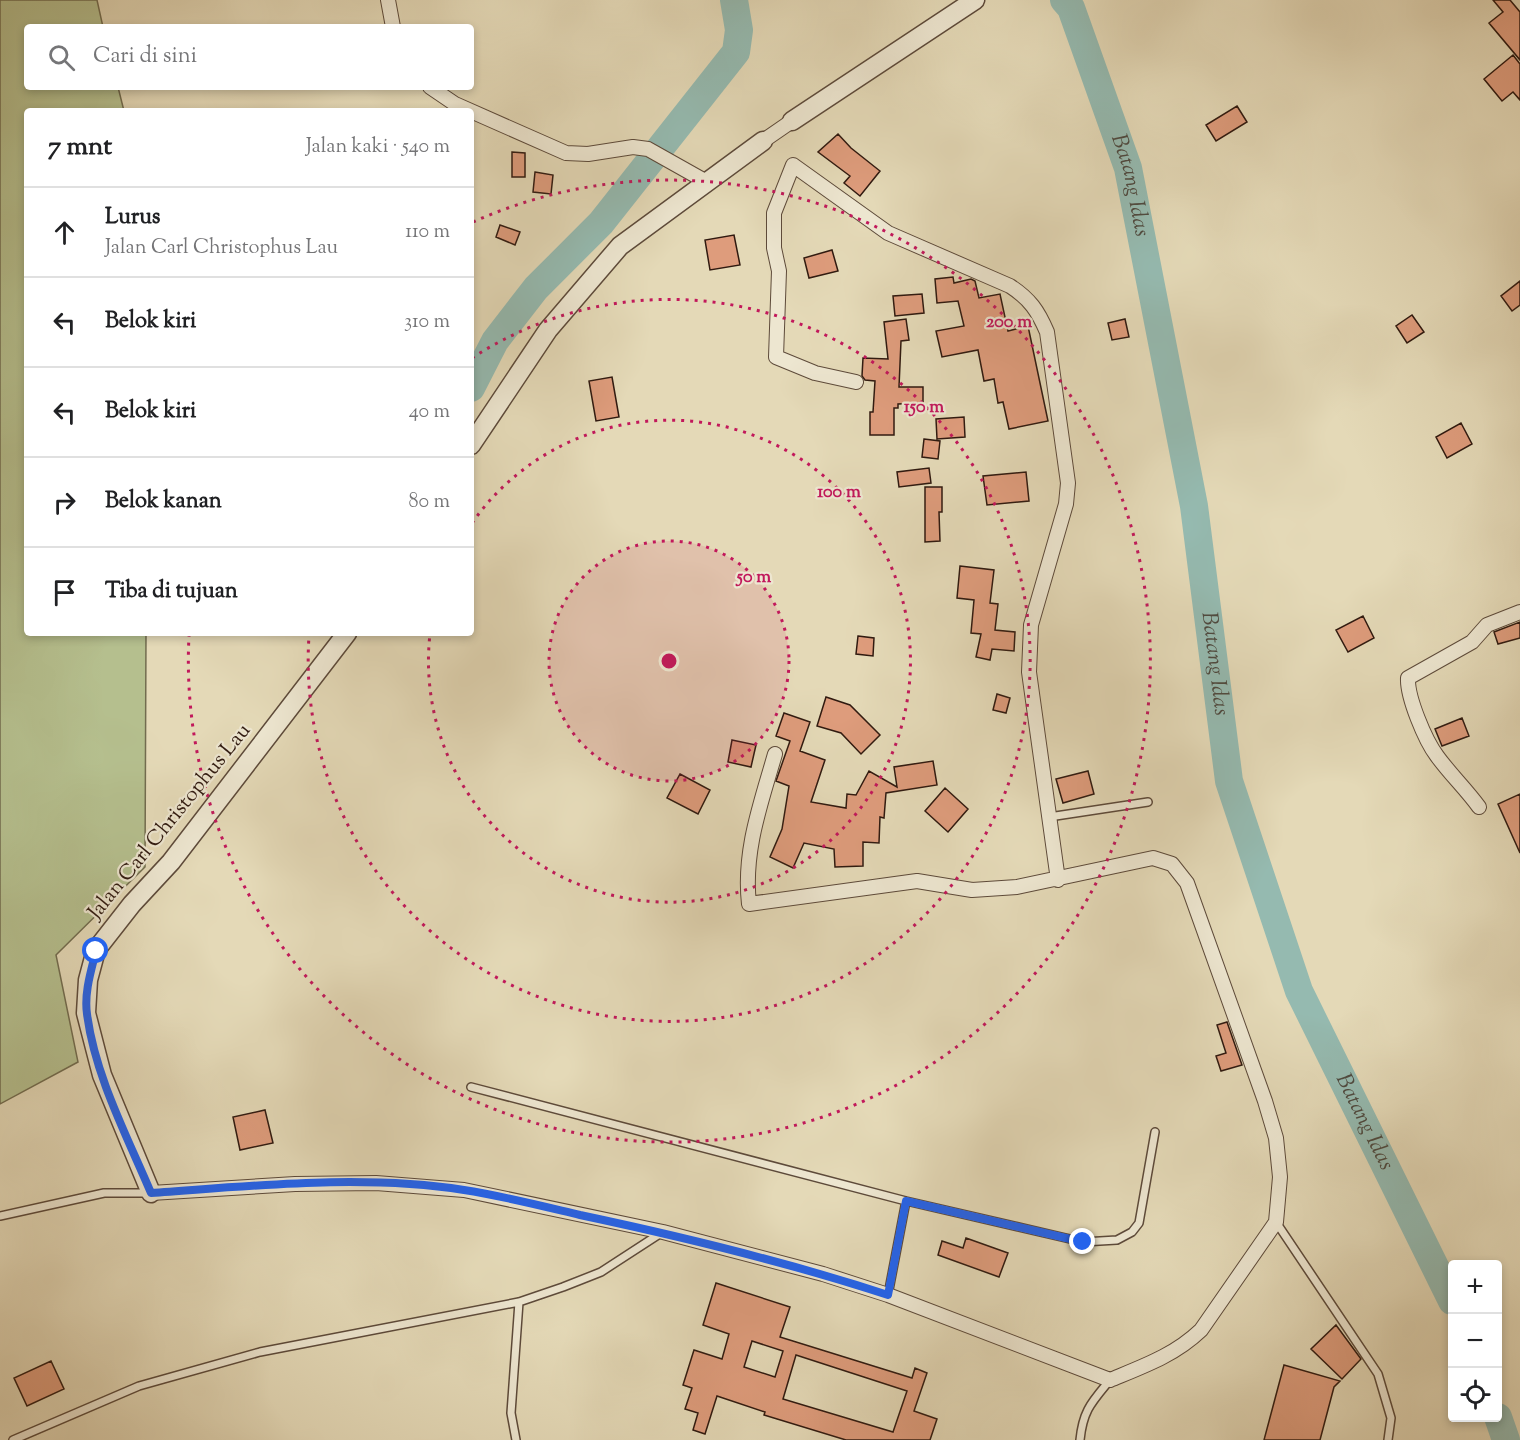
<!DOCTYPE html>
<html lang="id">
<head>
<meta charset="utf-8">
<style>
	:root { --surface:#fff; --page:#f2f2f2; --text:#202124; --muted:#757577; --line:#e0e0e0 }
	body { margin:0; font-family:"Sorts Mill Goudy",serif; background:var(--page); color:var(--text) }
	.controls { position:absolute; right:18px; bottom:18px; display:grid; overflow:hidden; border-radius:6px; box-shadow:0 3px 9px #0003 }
	.controls button { width:54px; height:54px; display:grid; place-items:center; padding:0; border:0; border-bottom:2px solid var(--line); background:var(--surface); color:var(--text); font:30px sans-serif }
	.stop { position:absolute; width:18px; height:18px; margin:-14px; border:4px solid #2563eb; border-radius:50%; background:#fff }
	.stop.end { background:#2563eb; border-color:#fff; box-shadow:0 2px 6px #0008 }
	.list { margin:0; padding:0; list-style:none }
	h2 { display:flex; justify-content:space-between; align-items:center; height:78px; margin:0; padding:0 24px; font-size:26px }
	h2 small { font-size:20px; font-weight:400; color:var(--muted) }
	.list li { display:grid; grid-template-columns:39px 1fr auto; gap:18px; align-items:center; box-sizing:border-box; height:90px; padding:0 24px; border-top:2px solid var(--line) }
	.list b { display:block; font-size:22px; white-space:nowrap }
	.list p { margin:0; font-size:20px; white-space:nowrap; color:var(--muted) }
	.list em { font-size:20px; font-style:normal; color:var(--muted) }
	.icon { flex:none; width:33px; height:33px; fill:none; stroke:currentColor; stroke-width:2; stroke-linecap:round; stroke-linejoin:round }
	.map { position:relative; flex:none; width:1520px; height:1440px; overflow:hidden }
	.search { position:absolute; background:var(--surface); box-shadow:0 3px 9px #0003; left:24px; top:24px; width:450px; height:66px; display:flex; align-items:center; gap:15px; box-sizing:border-box; padding:0 21px; border-radius:6px; color:var(--muted); font-size:22px }
	.panel { position:absolute; background:var(--surface); box-shadow:0 3px 9px #0003; left:24px; top:108px; width:450px; height:528px; border-radius:6px }
	.map>svg:first-child { display:block }
	.green { fill:#b5bf8e; stroke:#726c4f; stroke-width:1.5 }
	.lines { fill:none; stroke-linecap:round; stroke-linejoin:round }
	.river { stroke:#95bab0; stroke-width:28 }
	.building { fill:#de9c7c; stroke:#301a10; stroke-width:1.5; fill-rule:evenodd }
	.service-casing { stroke:#5d4a3a; stroke-width:10 }
	.minor-casing { stroke:#5d4a3a; stroke-width:16 }
	.tertiary-casing { stroke:#5d4a3a; stroke-width:21 }
	.service { stroke:#ede6d0; stroke-width:7 }
	.minor { stroke:#ede6d0; stroke-width:14 }
	.tertiary { stroke:#ede6d0; stroke-width:18 }
	.route { stroke:#2563eb; stroke-width:8 }
	.ring { fill:none; stroke:#c2185b; stroke-width:3; stroke-dasharray:3 6 }
	.labels { text-anchor:middle; dominant-baseline:central; stroke-width:4.5; stroke-linejoin:round; paint-order:stroke }
	.street-label { font-size:21px; fill:#301a10; stroke:#ede6d0 }
	.water-label { font-size:22px; font-style:italic; fill:#4e4a40; stroke:#ede6d0 }
	.centre { fill:#c2185b; stroke:#ede6d0; stroke-width:3 }
	.ring-label { font-size:18px; text-anchor:middle; font-weight:bold; fill:#c2185b; stroke:#ede6d0; stroke-width:4.5; stroke-linejoin:round; paint-order:stroke }
</style>
</head>
<body>
<div class="map">
<svg width="1520" height="1440" viewBox="0 0 1520 1440">
	<rect width="100%" height="100%" fill="#e4d9b7"/>
	<filter id="stains"><feTurbulence type="fractalNoise" baseFrequency=".00333" numOctaves="4"/><feColorMatrix values="0 0 0 0 .2 0 0 0 0 .09 0 0 0 0 .02 0 0 0 .5 -.17"/></filter>
	<radialGradient id="worn" r=".72"><stop offset=".6" stop-color="#630" stop-opacity="0"/><stop offset="1" stop-color="#630" stop-opacity=".3"/></radialGradient>
	<path class="green" d="M0,0H97L103,27H27V87H118L124,111H27V633H146L145,867L56,955L78,1062L0,1104Z"/>
	<g class="lines">
		<g class="river">
			<path id="s1" d="M1064,0L1071,8L1128,168L1194,506L1229,781L1299,991L1452,1301"/>
			<path d="M471,388L495,341L536,288L601,223L736,52L739,30L734,0"/>
			<path d="M1498,1417L1506,1440"/>
		</g>
	</g>
	<path class="building" d="M1493,0H1510L1520,12V60L1489,23L1503,12Z
		M1513,55L1520,64V100L1513,92L1502,101L1484,79Z
		M1237,106L1247,122L1216,141L1206,125Z
		M838,134L851,148L880,171L860,196L844,183L850,176L818,152Z
		M512,152L525,153V177H512Z
		M535,172L553,175L551,194L533,192Z
		M500,225L520,232L515,245L496,237Z
		M734,235L740,265L710,270L705,240Z
		M832,250L838,271L809,278L804,258Z
		M953,277L954,283L971,279L975,281L979,298L1000,294L1008,331L1028,326L1048,421L1009,429L1003,402L998,403L994,379L984,381L978,350L942,357L936,331L964,326L958,301L937,303L935,279Z
		M1520,281V305L1512,311L1501,296Z
		M922,294L924,313L895,316L893,296Z
		M1412,315L1424,332L1407,343L1396,326Z
		M906,319L909,340L901,341L899,387H923V403L898,404V408H894V435H870V412H873L875,381L865,380L862,376L863,358L888,359L884,322Z
		M1125,319L1129,337L1112,340L1108,323Z
		M612,377L619,417L596,421L589,381Z
		M964,417L965,437L937,439L936,419Z
		M1461,423L1472,444L1447,458L1436,437Z
		M924,439L940,441L938,459L922,457Z
		M929,468L931,483L899,487L897,472Z
		M1026,472L1029,501L987,505L983,476Z
		M925,487H942V512H939L940,541L925,542Z
		M960,566L994,570L990,603L998,604L995,630L1015,632L1014,651L992,649L990,660L976,657L981,634L971,633L974,600L957,598Z
		M1363,616L1374,638L1348,652L1336,630Z
		M1520,622V638L1498,644L1494,632Z
		M858,636L874,638L873,656L856,654Z
		M997,694L1010,698L1006,713L993,710Z
		M826,697L850,705L880,735L861,754L841,733L817,726Z
		M784,713L810,722L800,751L825,760L811,802L846,808L847,794L856,795L869,771L897,787L894,767L933,761L937,785L886,793L884,818L880,817L879,843L863,842V866L835,867L834,849L804,843L793,868L770,857L782,829L789,786L776,781L790,741L776,736Z
		M1462,718L1469,736L1442,746L1435,729Z
		M732,740L756,745L751,767L728,762Z
		M1088,771L1094,794L1063,803L1056,779Z
		M680,774L710,790L698,814L667,798Z
		M945,788L968,809L948,832L925,811Z
		M1520,794V853L1498,804Z
		M1227,1022L1242,1065L1221,1071L1216,1056L1226,1053L1217,1025Z
		M265,1110L273,1143L240,1150L233,1117Z
		M966,1238L1008,1253L999,1277L938,1255L942,1241L963,1248Z
		M716,1283L790,1307L780,1337L912,1378L915,1368L927,1373L914,1411L937,1419L930,1440H846L764,1415L765,1412L717,1396L705,1434L693,1430L698,1413L685,1409L692,1388L683,1385L694,1350L722,1359L729,1334L703,1325ZM752,1341L783,1351L775,1377L744,1367ZM796,1355L907,1391L893,1432L783,1399Z
		M1336,1325L1361,1359L1342,1379L1311,1349Z
		M51,1361L64,1389L27,1406L14,1378Z
		M1284,1365L1340,1381L1334,1387L1320,1440H1264Z"/>
	<g class="lines">
		<defs>
			<path id="service" d="M1049,817L1148,802
				M471,1087L906,1201
				M0,1216L104,1193H148
				M1276,1222L1378,1374L1391,1418L1388,1440
				M888,1295L906,1201L1083,1242L1117,1240L1132,1232L1139,1223L1155,1132
				M13,1440L139,1386L260,1352L519,1302L563,1287L601,1272L661,1233
				M516,1440L511,1413L519,1302
				M1080,1440C1083,1410 1092,1402 1110,1380"/>
			<path id="minor" d="M388,0L393,27
				M430,87L455,104L566,153L588,154L633,147L648,149L705,181
				M763,141L792,121
				M856,382L815,373L776,357L779,271L774,248V213L793,165L888,233L1010,286C1030,299 1038,311 1047,332L1068,483L1066,504L1031,625L1029,672L1058,880
				M1479,807C1466,789 1450,774 1437,756C1425,740 1407,697 1408,678L1472,642L1487,625L1520,612
				M151,1193L295,1184L376,1183L464,1190L663,1232L823,1274L888,1295L1110,1380C1144,1366 1175,1355 1201,1330L1276,1222L1280,1177L1276,1138L1265,1101L1187,883L1172,864L1153,858L1017,887L972,890L917,881L749,904C743,851 761,803 775,754"/>
			<path id="tertiary" d="M792,121L975,0
				M471,445L548,330L620,246L763,141
				M151,1193L102,1075L86,1013L88,980L96,950L132,904L171,862L347,633"/>
		</defs>
		<use href="#service" class="service-casing"/>
		<use href="#minor" class="minor-casing"/>
		<use href="#tertiary" class="tertiary-casing"/>
		<use href="#service" class="service"/>
		<use href="#minor" class="minor"/>
		<use href="#tertiary" class="tertiary"/>
	</g>
	<g class="lines">
		<path class="route" d="M96,951C91,971 84,993 87,1014C95,1076 127,1136 151,1193C254,1186 361,1174 464,1190C503,1196 542,1206 580,1215C684,1237 787,1262 888,1295L906,1201L1083,1242"/>
	</g>
	<circle cx="669" cy="661" r="120" fill="#c2185b" fill-opacity=".12"/>
	<g class="ring">
		<circle cx="669" cy="661" r="120"/>
		<path d="M472 523A241 241 0 1 1 430 634"/>
		<path d="M472 358A361 361 0 1 1 309 636"/>
		<path d="M473 222A481 481 0 1 1 189 636"/>
	</g>
	<g class="labels">
		<g class="street-label">
			<text transform="translate(170 822) rotate(-51)">Jalan Carl Christophus Lau</text>
		</g>
		<g class="water-label">
			<text stroke="none"><textPath href="#s1" startOffset="198">Batang Idas</textPath></text>
			<text stroke="none"><textPath href="#s1" startOffset="684">Batang Idas</textPath></text>
			<text stroke="none"><textPath href="#s1" startOffset="1170">Batang Idas</textPath></text>
		</g>
	</g>
	<circle cx="669" cy="661" r="9" class="centre"/>
	<g class="ring-label">
		<text x="1009" y="327">200 m</text>
		<text x="924" y="412">150 m</text>
		<text x="839" y="497">100 m</text>
		<text x="754" y="582">50 m</text>
	</g>
	<rect width="100%" height="100%" filter="url(#stains)"/>
	<rect width="100%" height="100%" fill="url(#worn)"/>
</svg>
<div class="controls">
<button>+</button>
<button>−</button>
<button><svg class="icon" aria-label="locate" viewBox="0 0 24 24"><circle cx="12" cy="12" r="6"/><path d="M12 2v4M12 18v4M2 12h4M18 12h4"/></svg></button>
</div>
<div class="stop" style="left:96px;top:951px"></div>
<div class="stop end" style="left:1083px;top:1242px"></div>
<div class="search"><svg class="icon" aria-label="search" viewBox="0 0 24 24"><circle cx="10" cy="10" r="6"/><path d="M15 15l6 6"/></svg>Cari di sini</div>
<section class="panel">
<h2>7 mnt<small>Jalan kaki · 540 m</small></h2>
<ul class="list">
<li><svg class="icon" aria-label="ahead" viewBox="0 0 24 24"><path d="M12 20V5M6 11l6-6 6 6"/></svg><div><b>Lurus</b><p>Jalan Carl Christophus Lau</p></div><em>110 m</em></li>
<li><svg class="icon" aria-label="left" viewBox="0 0 24 24"><path d="M17 20v-9H6M10 6l-5 5 5 5"/></svg><div><b>Belok kiri</b></div><em>310 m</em></li>
<li><svg class="icon" aria-label="left" viewBox="0 0 24 24"><path d="M17 20v-9H6M10 6l-5 5 5 5"/></svg><div><b>Belok kiri</b></div><em>40 m</em></li>
<li><svg class="icon" aria-label="right" viewBox="0 0 24 24"><path d="M7 20v-9h11M14 6l5 5-5 5"/></svg><div><b>Belok kanan</b></div><em>80 m</em></li>
<li><svg class="icon" aria-label="arrive" viewBox="0 0 24 24"><path d="M6 21V4h12l-3 4 3 4H6"/></svg><div><b>Tiba di tujuan</b></div></li>
</ul>
</section>
</div>
</body>
</html>
